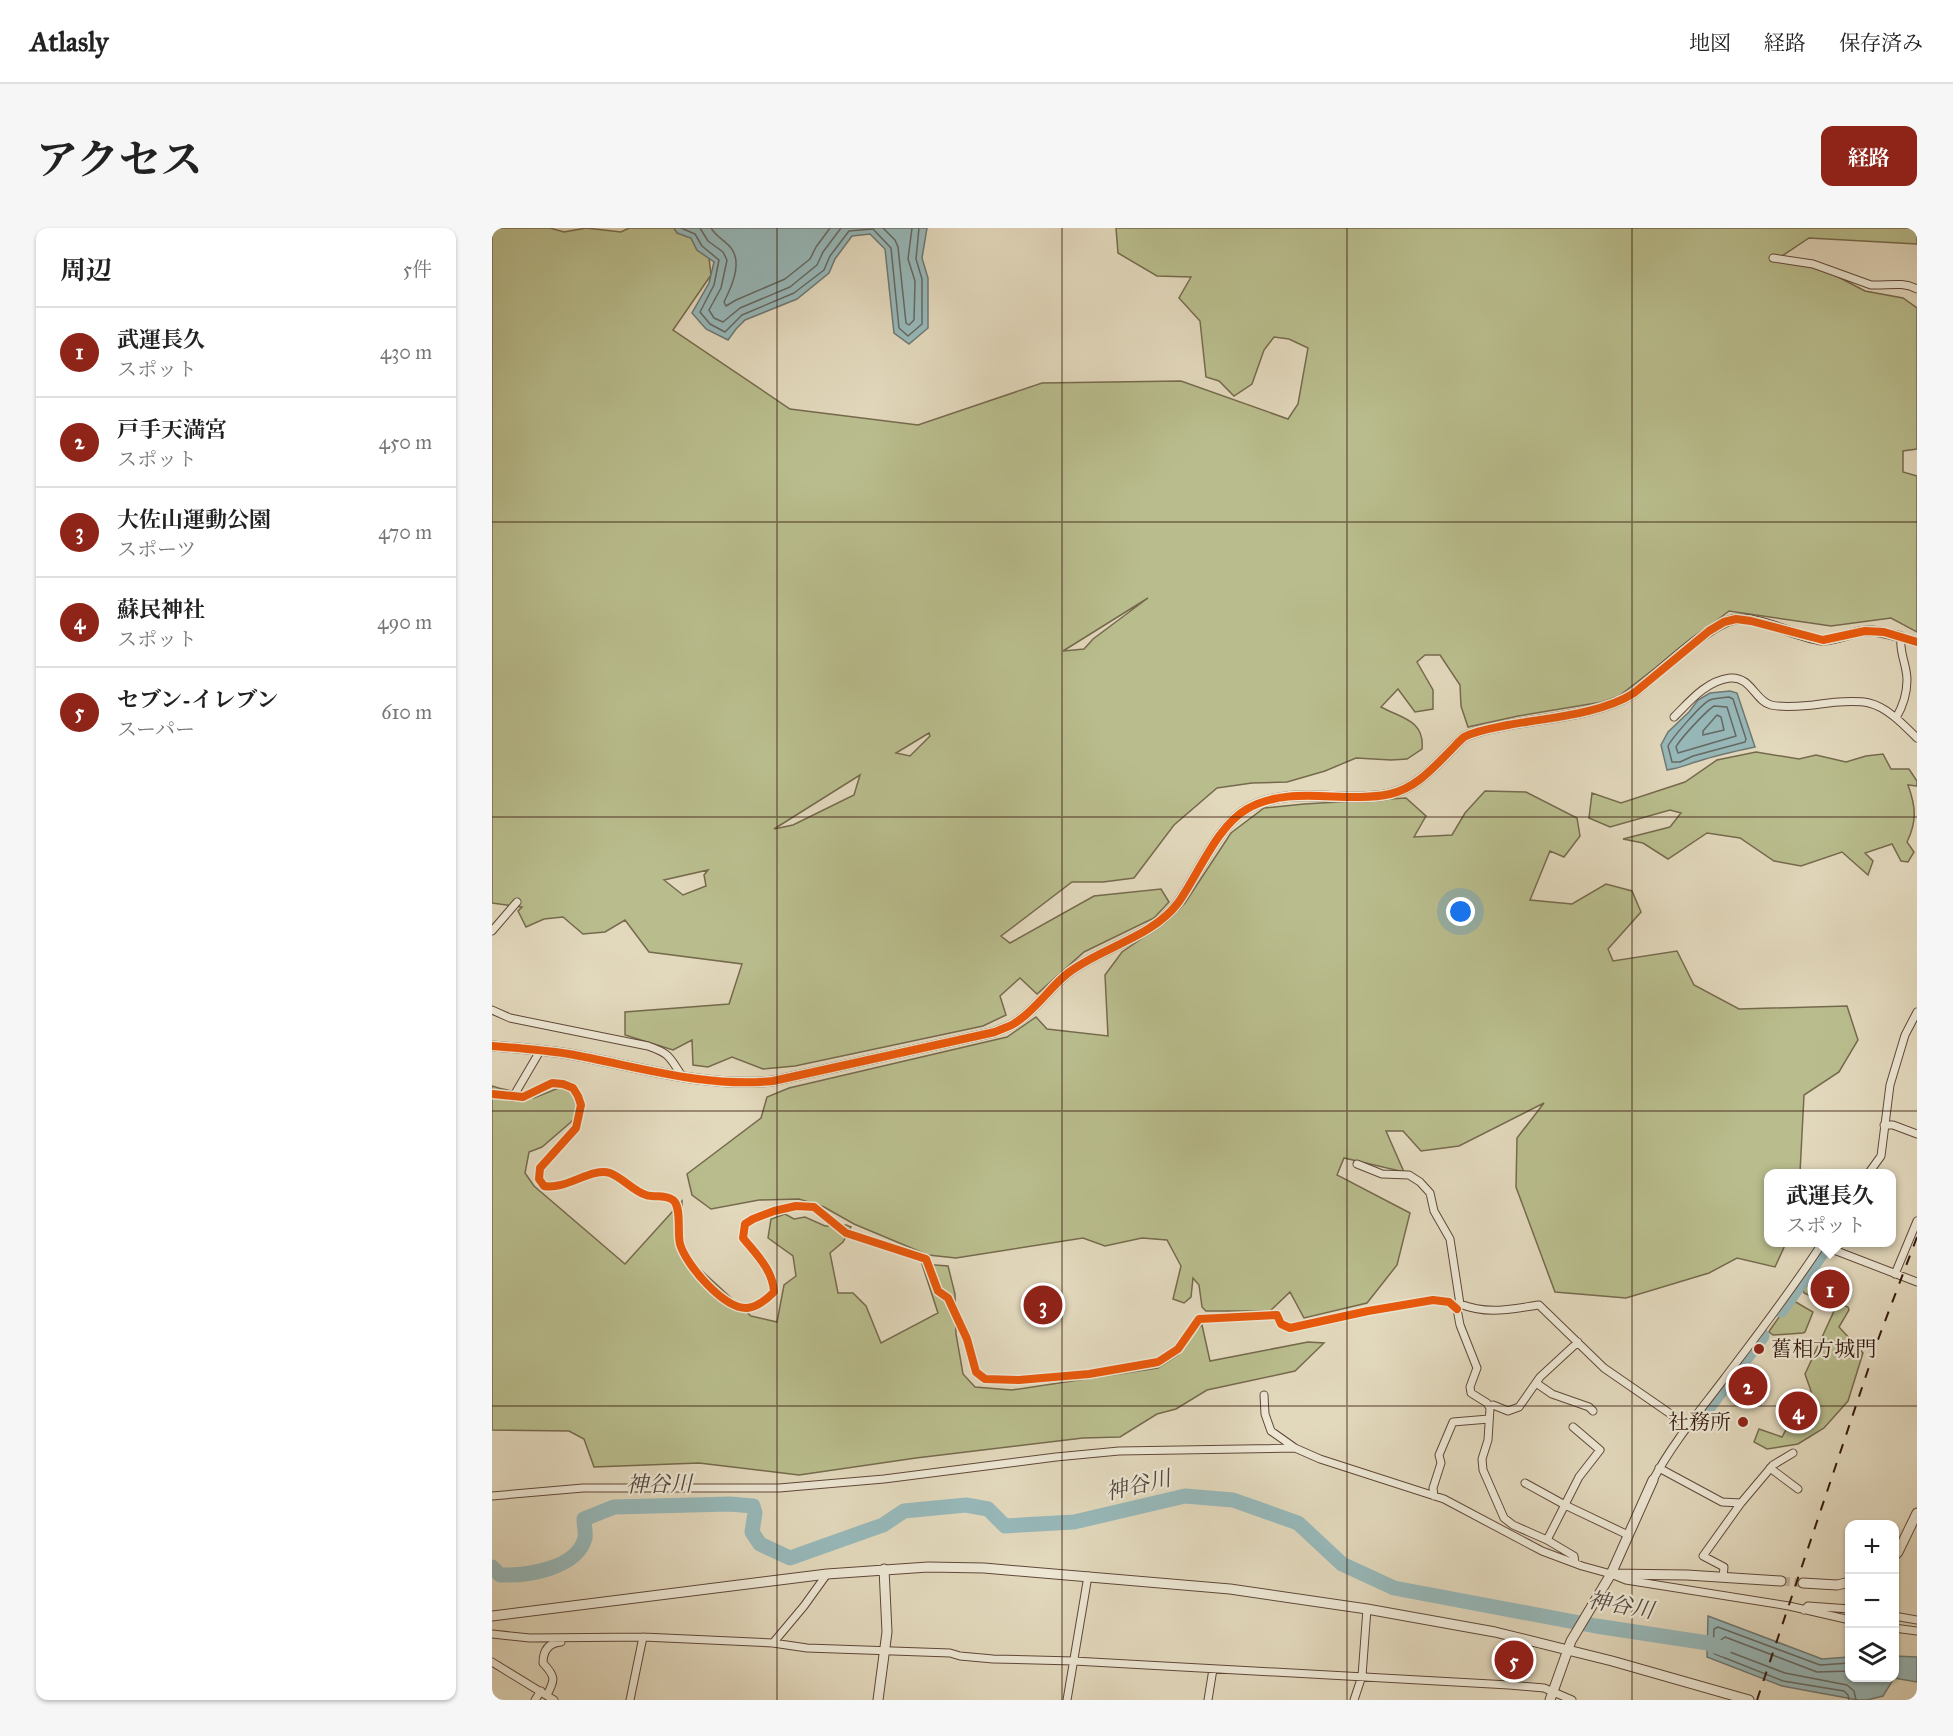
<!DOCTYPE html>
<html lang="ja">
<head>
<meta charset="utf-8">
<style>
	:root { --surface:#fff; --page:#f6f6f6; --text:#222; --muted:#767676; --line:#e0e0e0; --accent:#8f2418 }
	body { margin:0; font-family:"IM FELL Great Primer","Noto Serif JP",serif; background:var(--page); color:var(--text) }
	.controls { position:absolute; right:18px; bottom:18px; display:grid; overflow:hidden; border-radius:12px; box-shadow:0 2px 4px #0004 }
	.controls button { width:54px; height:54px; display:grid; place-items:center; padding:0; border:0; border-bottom:2px solid var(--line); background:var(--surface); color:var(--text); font:30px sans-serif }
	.you { position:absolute; left:969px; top:684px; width:21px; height:21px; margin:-15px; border:4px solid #fff; border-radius:50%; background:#1a73e8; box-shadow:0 0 0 9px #1a73e833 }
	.badge { display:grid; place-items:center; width:39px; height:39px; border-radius:50%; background:var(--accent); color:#fff; font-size:20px; font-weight:700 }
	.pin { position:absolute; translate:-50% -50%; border:3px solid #fff; box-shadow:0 2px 6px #0006 }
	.popup { position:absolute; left:1272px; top:941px; width:132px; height:78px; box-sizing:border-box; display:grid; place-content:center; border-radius:12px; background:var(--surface); filter:drop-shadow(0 2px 4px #0005); font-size:20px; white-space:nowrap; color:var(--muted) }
	.popup b { font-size:22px; color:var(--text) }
	.popup::after { content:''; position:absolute; left:50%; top:100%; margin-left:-12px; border:12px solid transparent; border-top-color:var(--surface) }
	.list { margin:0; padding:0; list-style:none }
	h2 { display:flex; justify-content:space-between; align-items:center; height:78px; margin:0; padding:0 24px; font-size:26px }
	h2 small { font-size:20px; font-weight:400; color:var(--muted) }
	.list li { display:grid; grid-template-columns:39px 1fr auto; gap:18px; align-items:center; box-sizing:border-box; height:90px; padding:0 24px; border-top:2px solid var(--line) }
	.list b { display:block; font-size:22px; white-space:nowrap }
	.list p { margin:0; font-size:20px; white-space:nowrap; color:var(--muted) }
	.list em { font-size:20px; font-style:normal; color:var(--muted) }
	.icon { flex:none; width:33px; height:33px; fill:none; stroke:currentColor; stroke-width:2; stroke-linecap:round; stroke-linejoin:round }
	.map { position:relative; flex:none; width:1425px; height:1472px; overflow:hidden; border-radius:12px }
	header { display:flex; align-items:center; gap:36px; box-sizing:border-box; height:84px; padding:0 30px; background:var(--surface); border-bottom:2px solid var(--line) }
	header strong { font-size:28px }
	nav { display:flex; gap:33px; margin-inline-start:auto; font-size:21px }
	.intro { display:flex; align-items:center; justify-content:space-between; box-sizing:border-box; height:144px; padding:0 36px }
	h1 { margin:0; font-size:42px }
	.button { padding:15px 27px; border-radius:12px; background:var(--accent); color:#fff; font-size:21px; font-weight:700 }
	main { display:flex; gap:36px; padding:0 36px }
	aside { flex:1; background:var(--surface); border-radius:12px; box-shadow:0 2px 4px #0004 }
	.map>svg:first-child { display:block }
	.green { fill:#b9bd8d; stroke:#766a4d; stroke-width:1.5; fill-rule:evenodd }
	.water { fill:#97b8b9; stroke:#6f7874; stroke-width:1.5 }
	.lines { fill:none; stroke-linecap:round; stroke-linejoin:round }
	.shore { stroke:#666863; stroke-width:1.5 }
	.river { stroke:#97b8b9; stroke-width:15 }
	.tertiary-tunnel { stroke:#bfb299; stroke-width:9; stroke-dasharray:9 4.5; stroke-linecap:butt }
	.minor-casing { stroke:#604839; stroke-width:9 }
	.tertiary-casing { stroke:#604839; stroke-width:11 }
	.minor { stroke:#ece6d3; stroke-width:7 }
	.tertiary { stroke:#ece6d3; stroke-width:9 }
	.rail { stroke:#34180d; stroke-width:2; stroke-dasharray:10 10; stroke-linecap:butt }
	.cycleway-casing { stroke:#ece6d3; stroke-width:11 }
	.cycleway { stroke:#e8590c; stroke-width:8 }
	.grid { fill:none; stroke:#34180d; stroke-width:1.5; stroke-opacity:0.55 }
	.poi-dot { fill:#8f2418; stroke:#ece6d3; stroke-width:2 }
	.labels { text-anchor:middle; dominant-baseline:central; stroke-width:4.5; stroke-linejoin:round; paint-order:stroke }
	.poi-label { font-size:21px; fill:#34180d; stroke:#ece6d3; text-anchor:start }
	.water-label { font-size:22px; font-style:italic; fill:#524841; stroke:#ece6d3 }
</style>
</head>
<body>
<header>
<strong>Atlasly</strong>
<nav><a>地図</a><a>経路</a><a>保存済み</a></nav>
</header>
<div class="intro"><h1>アクセス</h1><a class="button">経路</a></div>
<main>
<aside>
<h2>周辺<small>5件</small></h2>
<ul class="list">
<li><span class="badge">1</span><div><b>武運長久</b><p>スポット</p></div><em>430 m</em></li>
<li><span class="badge">2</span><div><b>戸手天満宮</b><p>スポット</p></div><em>450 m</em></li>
<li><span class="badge">3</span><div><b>大佐山運動公園</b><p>スポーツ</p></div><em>470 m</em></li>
<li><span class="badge">4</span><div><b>蘇民神社</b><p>スポット</p></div><em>490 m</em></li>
<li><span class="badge">5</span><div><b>セブン-イレブン</b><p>スーパー</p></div><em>610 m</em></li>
</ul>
</aside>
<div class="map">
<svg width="1425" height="1472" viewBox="0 0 1425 1472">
	<rect width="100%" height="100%" fill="#e2d8bc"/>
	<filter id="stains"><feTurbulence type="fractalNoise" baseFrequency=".00333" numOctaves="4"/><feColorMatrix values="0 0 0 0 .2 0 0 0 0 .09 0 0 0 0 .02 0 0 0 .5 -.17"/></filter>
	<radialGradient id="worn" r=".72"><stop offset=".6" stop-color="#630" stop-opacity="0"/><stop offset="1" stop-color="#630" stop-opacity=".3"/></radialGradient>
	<path class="green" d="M0,0H58L72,4L94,0L129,4L137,0H182L185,5L199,10L205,22L217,30L219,47L181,102L298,181L426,197L550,155L689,153L796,191L806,176L816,120L797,111L782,109L772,122L760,156L742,168L727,153L714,149L708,93L687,70L699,49L665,48L626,25L624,0H1425V16L1317,10L1287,30L1331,41L1373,63L1411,70L1425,80V221L1411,223V244L1425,248V404L1399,390L1339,398L1237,383L1127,468L1110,474L1026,488L976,499L969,478L968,457L948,427H933L925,434L941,462V481L923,484L906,461L889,479C909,490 933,492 930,521L915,531L899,532L864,530L833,543L795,554L760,555L725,560L682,597L642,650L611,654H580L509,708L518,715L602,668L669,661L677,674L662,690L592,724L545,766L528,750L508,768L514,787L491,798L303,838L271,841L240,829L216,839L201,837L200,812L181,822L133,807V784L237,776L250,736L157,724L133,692L113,704L91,706L71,689L52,691L34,699L26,683L30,679L0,675ZM656,370L601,411L592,421L571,423ZM437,505L438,508L418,528L404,525ZM368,547L362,567L301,597L282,601ZM216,642L212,647L214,658L191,667L172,652Z
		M1264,524L1307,531L1324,527L1354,534L1374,528L1391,526L1399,541H1417L1425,553V558L1416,557C1424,579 1425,593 1415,614L1422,624L1416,634L1409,633L1400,616L1373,625L1381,633L1376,647L1350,624L1309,638L1282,633L1248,610L1215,605L1176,631L1151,615L1131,611L1178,599L1189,585L1178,582L1118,599L1097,590L1100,565L1129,575L1193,554L1225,532Z
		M993,563L1034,564L1085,590L1088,608L1072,629L1058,623L1038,672L1080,676L1114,656L1140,663L1149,684L1116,721L1121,733L1185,723L1202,757L1247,781L1355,778L1366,812L1347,844L1312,867L1308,945L1276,946V1014L1294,1015L1283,1039L1245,1030L1217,1045L1134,1070L1063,1064L1024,959L1025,910L1052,875L967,918L929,923L911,903H894L912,944L852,930L845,947L918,985L905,1037L875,1075L812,1090L798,1064L778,1083H714L710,1079L707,1057L701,1050L699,1069L692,1075L681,1071L689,1038L675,1012L650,1010L613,1018L591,1010L464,1030L436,1027L362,996L332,979L307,971L267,972L219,981L200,967L195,946L269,890L275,869L297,860L515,809L544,789L555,801L616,808L613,747L630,724L674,694L693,675L739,605L772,580L812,576L914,570L934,588L922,609L960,607L973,585Z
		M0,858C14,863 29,863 42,870L69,859L86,861L90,872L85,887L79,894L50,919L37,924L33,945L42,958L133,1036L190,973L189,1011L200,1034L259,1088L285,1094L292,1057L304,1048L301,1028L276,1010L279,991L293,986L302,991L313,989L333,998L354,997L359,999L351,1014L338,1025L346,1065H361L374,1078L389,1115L446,1085L430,1036L456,1038L463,1066L464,1106L471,1146L483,1159L520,1162L666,1140L686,1127L700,1106L710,1097L718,1133L816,1114L832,1115L803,1143L715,1162L684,1181L665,1186L628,1209L591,1210L424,1230L307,1247L207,1235L102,1239L92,1211L77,1203L0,1202Z
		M1331,1025L1334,1027L1318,1051L1333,1061L1329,1069L1323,1070L1312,1065L1310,1059L1314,1051H1318L1316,1049Z
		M1302,1073L1321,1084L1313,1104L1311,1105L1281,1107L1277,1104L1278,1102L1297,1075Z
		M1348,1076L1356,1079L1357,1082L1347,1099L1371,1125L1356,1173L1332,1200L1306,1216L1275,1221L1262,1214L1267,1201L1290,1209L1297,1196L1309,1190L1319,1168V1163L1313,1146L1343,1081Z"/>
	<path class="water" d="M182,0H435L430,30L436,50V100L417,116L402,105L393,21L378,6L360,8L343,31L337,45L305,71L253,92L244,101L236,112L214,101L200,85L217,55L222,34L205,22L199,10L185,5Z
		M1238,463L1245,465L1263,519C1244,523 1225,527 1207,533C1193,537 1190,540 1175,542L1169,517L1176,504L1197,484L1206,472L1218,465Z
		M1216,1388L1330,1431L1357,1429L1358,1450H1402L1403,1428L1425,1429V1454L1402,1450L1391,1468L1375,1472H1366L1290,1458L1215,1429Z"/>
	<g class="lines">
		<path class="shore" d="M189,0L203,6L210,18L227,32L222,57L208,84L218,96L233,104L250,87L302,65L332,42L338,28L357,3L381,1L399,20L407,100L416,108L430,96V51L424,31L427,0
			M208,0L216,13L231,24L235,32L229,60L217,82L222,90L231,94L248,80L298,59L325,37L331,24L349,0
			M219,0C224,9 233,12 239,20C251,35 239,60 232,74L234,78L244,72L293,51L318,31L324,19L338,0
			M391,0L403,12L406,19L414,95L417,97L422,92L423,53L416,31L420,0
			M1237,469L1241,471L1254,511L1253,514L1201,528L1188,534H1180L1176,518C1180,510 1210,475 1218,472C1223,470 1231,470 1237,469Z
			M1222,478L1235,479L1244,508L1186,525L1184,519C1188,511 1214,483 1222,478Z
			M1225,487L1229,489L1232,502L1211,507V503Z
			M1358,1443L1325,1444L1233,1409L1229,1412L1230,1421L1293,1445L1355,1457L1362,1463L1364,1472
			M1357,1472L1356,1467L1352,1463L1291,1453L1223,1426L1221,1424L1222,1401L1226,1399L1328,1437L1358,1435"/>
		<path class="river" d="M1289,1082L1337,1014
			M1204,1195L1270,1108
			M0,1339L8,1347C34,1348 85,1341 93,1310C94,1305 92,1297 92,1291L122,1279L238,1276L261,1278L263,1285L260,1304L268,1316L298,1330L391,1297L412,1283L474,1277L496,1281L513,1298L582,1294L693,1268L741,1272L806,1295L850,1336L902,1360L1104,1398L1216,1415L1232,1421"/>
		<path class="tertiary-tunnel" d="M1289,1353L1311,1355"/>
		<defs>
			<path id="minor" d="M1281,30L1321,36L1379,57C1396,58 1409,53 1425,61
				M1182,489C1198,473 1214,453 1238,450C1259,448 1263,473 1279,477C1292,480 1308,478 1321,477C1335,475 1363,472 1377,475C1395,479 1412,497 1425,510
				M1404,490C1411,478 1415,466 1415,452C1415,437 1407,425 1409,409L1425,414
				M0,703L25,674
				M0,782L18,790L156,818C179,826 177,829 190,848
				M0,866L31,869L60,855L71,856L81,860L86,868L89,877L84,900L48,940L47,951L52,958C75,962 99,939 118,945C131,950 141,963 154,967C163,970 172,966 181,972C190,979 185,1005 188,1016C194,1037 232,1081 255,1080C265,1079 276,1070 282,1064C281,1042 264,1026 251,1010L253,996L261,991L282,983L304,978L322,979L354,1005L434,1031L446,1063L456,1070L475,1111L484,1144L493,1151L527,1152L597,1146L666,1134L686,1121L707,1091L785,1087L789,1096L798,1100L876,1083L941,1072L957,1074L965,1081
				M21,869L48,823
				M1392,897H1401L1425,906
				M865,936L890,946L917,947L928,954L938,965L942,983L958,1011L968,1076
				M1376,946L1389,928L1398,857L1413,807L1425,784
				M1329,1017L1425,1054
				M1403,1046L1425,993
				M1044,1155L1060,1166L1097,1179L1101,1183
				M772,1167L773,1186L779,1203L803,1220L828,1231L952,1271L1050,1323L1090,1338L1119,1346L1134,1352L1297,1378L1358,1392
				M997,1178L1001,1177L1016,1183L1027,1179L1048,1149L1086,1114
				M1167,1240L1230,1274L1249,1275L1281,1237L1301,1225
				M1278,1240L1306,1261
				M1161,1252C1180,1216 1207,1184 1232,1151C1266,1106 1300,1062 1331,1014
				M1033,1255L1073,1277L1136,1307
				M0,1268L91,1260H287L392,1251L564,1229L627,1223L803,1220
				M942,1268L941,1260L949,1235L947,1227L961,1194L997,1191
				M1055,1312L1087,1249L1108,1222L1081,1199
				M1083,1335L1082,1328L1055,1312L1021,1297L1012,1290L991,1242L990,1231L996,1212L998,1180L995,1175L979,1165L978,1159L985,1140L968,1097L965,1081L968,1076C996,1087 1018,1081 1047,1077L1112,1140L1196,1198
				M1231,1349L1232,1339L1211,1328L1249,1275
				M1312,1382L1316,1378L1358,1381
				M1402,1388L1425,1392
				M1402,1400L1425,1403
				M0,1406L38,1410L151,1409L281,1415L315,1420L458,1425L468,1428L501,1431L582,1433L1017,1457L1052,1460L1080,1472
				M281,1415L312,1378L335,1346
				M0,1434L62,1472
				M55,1467C63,1451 64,1449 51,1435C51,1423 56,1415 69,1414
				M43,1472L49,1463
				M138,1472L151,1409
				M575,1472L596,1348
				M716,1472L721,1441
				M862,1472L870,1448L875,1381"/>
			<path id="tertiary" d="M0,818C26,820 52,822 77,826C144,838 212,860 281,853L503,804C509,801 517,799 523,795C544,782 557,760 576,745C610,719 659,710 686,675C706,647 725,598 755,581C798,556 851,576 898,566C924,560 941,540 959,522C963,518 968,512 972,509C985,502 1002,500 1016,497C1054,490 1110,486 1142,465C1163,448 1221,392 1245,391C1270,390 1303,408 1329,412C1343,413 1359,404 1374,403C1386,402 1398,406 1409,409
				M1402,1328L1406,1324L1425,1285
				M1119,1346L1195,1347L1289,1353
				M1311,1355L1345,1357L1358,1354
				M0,1388L335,1346L436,1339L492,1340L738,1361L875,1381L1003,1404L1120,1433L1257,1472
				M386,1472L395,1404L392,1341
				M1058,1472L1079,1413L1119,1346L1161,1252"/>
		</defs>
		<use href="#minor" class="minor-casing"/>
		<use href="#tertiary" class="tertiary-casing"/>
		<use href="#minor" class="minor"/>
		<use href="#tertiary" class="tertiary"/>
		<path class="rail" d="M1265,1472L1387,1109L1425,1009"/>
		<defs>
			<path id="cycleway" d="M0,818C26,820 52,822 77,826C144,838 212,860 281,853L503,804C509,801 517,799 523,795C544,782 557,760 576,745C610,719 659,710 686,675C706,647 725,598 755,581C798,556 851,576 898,566C924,560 941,540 959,522C963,518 968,512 972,509C985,502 1002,500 1016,497C1054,490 1110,486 1142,465L1217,403L1232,394L1244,391L1259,393L1331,412L1373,403L1392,404L1425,414
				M0,866L31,869L60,855L71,856L81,860L86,868L89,877L84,900L48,940L47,951L52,958C75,962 99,939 118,945C131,950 141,963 154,967C163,970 172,966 181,972C190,979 185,1005 188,1016C194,1037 232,1081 255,1080C265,1079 276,1070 282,1064C281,1042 264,1026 251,1010L253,996L261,991L282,983L304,978L322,979L354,1005L434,1031L446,1063L456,1070L475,1111L484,1144L493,1151L527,1152L597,1146L666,1134L686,1121L707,1091L785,1087L789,1096L798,1100L876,1083L941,1072L957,1074L965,1081"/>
		</defs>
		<use href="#cycleway" class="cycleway-casing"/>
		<use href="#cycleway" class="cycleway"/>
	</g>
	<path class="grid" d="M285,0V1472M570,0V1472M855,0V1472M1140,0V1472M0,294H1425M0,589H1425M0,883H1425M0,1178H1425"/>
	<g class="poi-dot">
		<circle cx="1267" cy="1121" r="6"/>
		<circle cx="1251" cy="1194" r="6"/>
	</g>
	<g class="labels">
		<g class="poi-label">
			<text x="1279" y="1121">舊相方城門</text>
			<text x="1239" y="1194" text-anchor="end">社務所</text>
		</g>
		<g class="water-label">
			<text transform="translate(167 1256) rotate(-1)">神谷川</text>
			<text transform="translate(646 1257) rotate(-13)">神谷川</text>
			<text transform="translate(1129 1377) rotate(10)">神谷川</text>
		</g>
	</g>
	<rect width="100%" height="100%" filter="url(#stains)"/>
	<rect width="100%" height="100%" fill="url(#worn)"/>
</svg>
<div class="controls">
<button>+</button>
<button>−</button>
<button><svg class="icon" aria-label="layers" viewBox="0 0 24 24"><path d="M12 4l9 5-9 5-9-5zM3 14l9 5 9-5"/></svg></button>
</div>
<div class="you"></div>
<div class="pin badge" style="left:1338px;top:1061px">1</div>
<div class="popup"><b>武運長久</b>スポット</div>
<div class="pin badge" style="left:1256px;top:1158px">2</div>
<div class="pin badge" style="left:551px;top:1077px">3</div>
<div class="pin badge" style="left:1306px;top:1183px">4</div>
<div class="pin badge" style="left:1022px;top:1432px">5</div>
</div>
</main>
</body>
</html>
